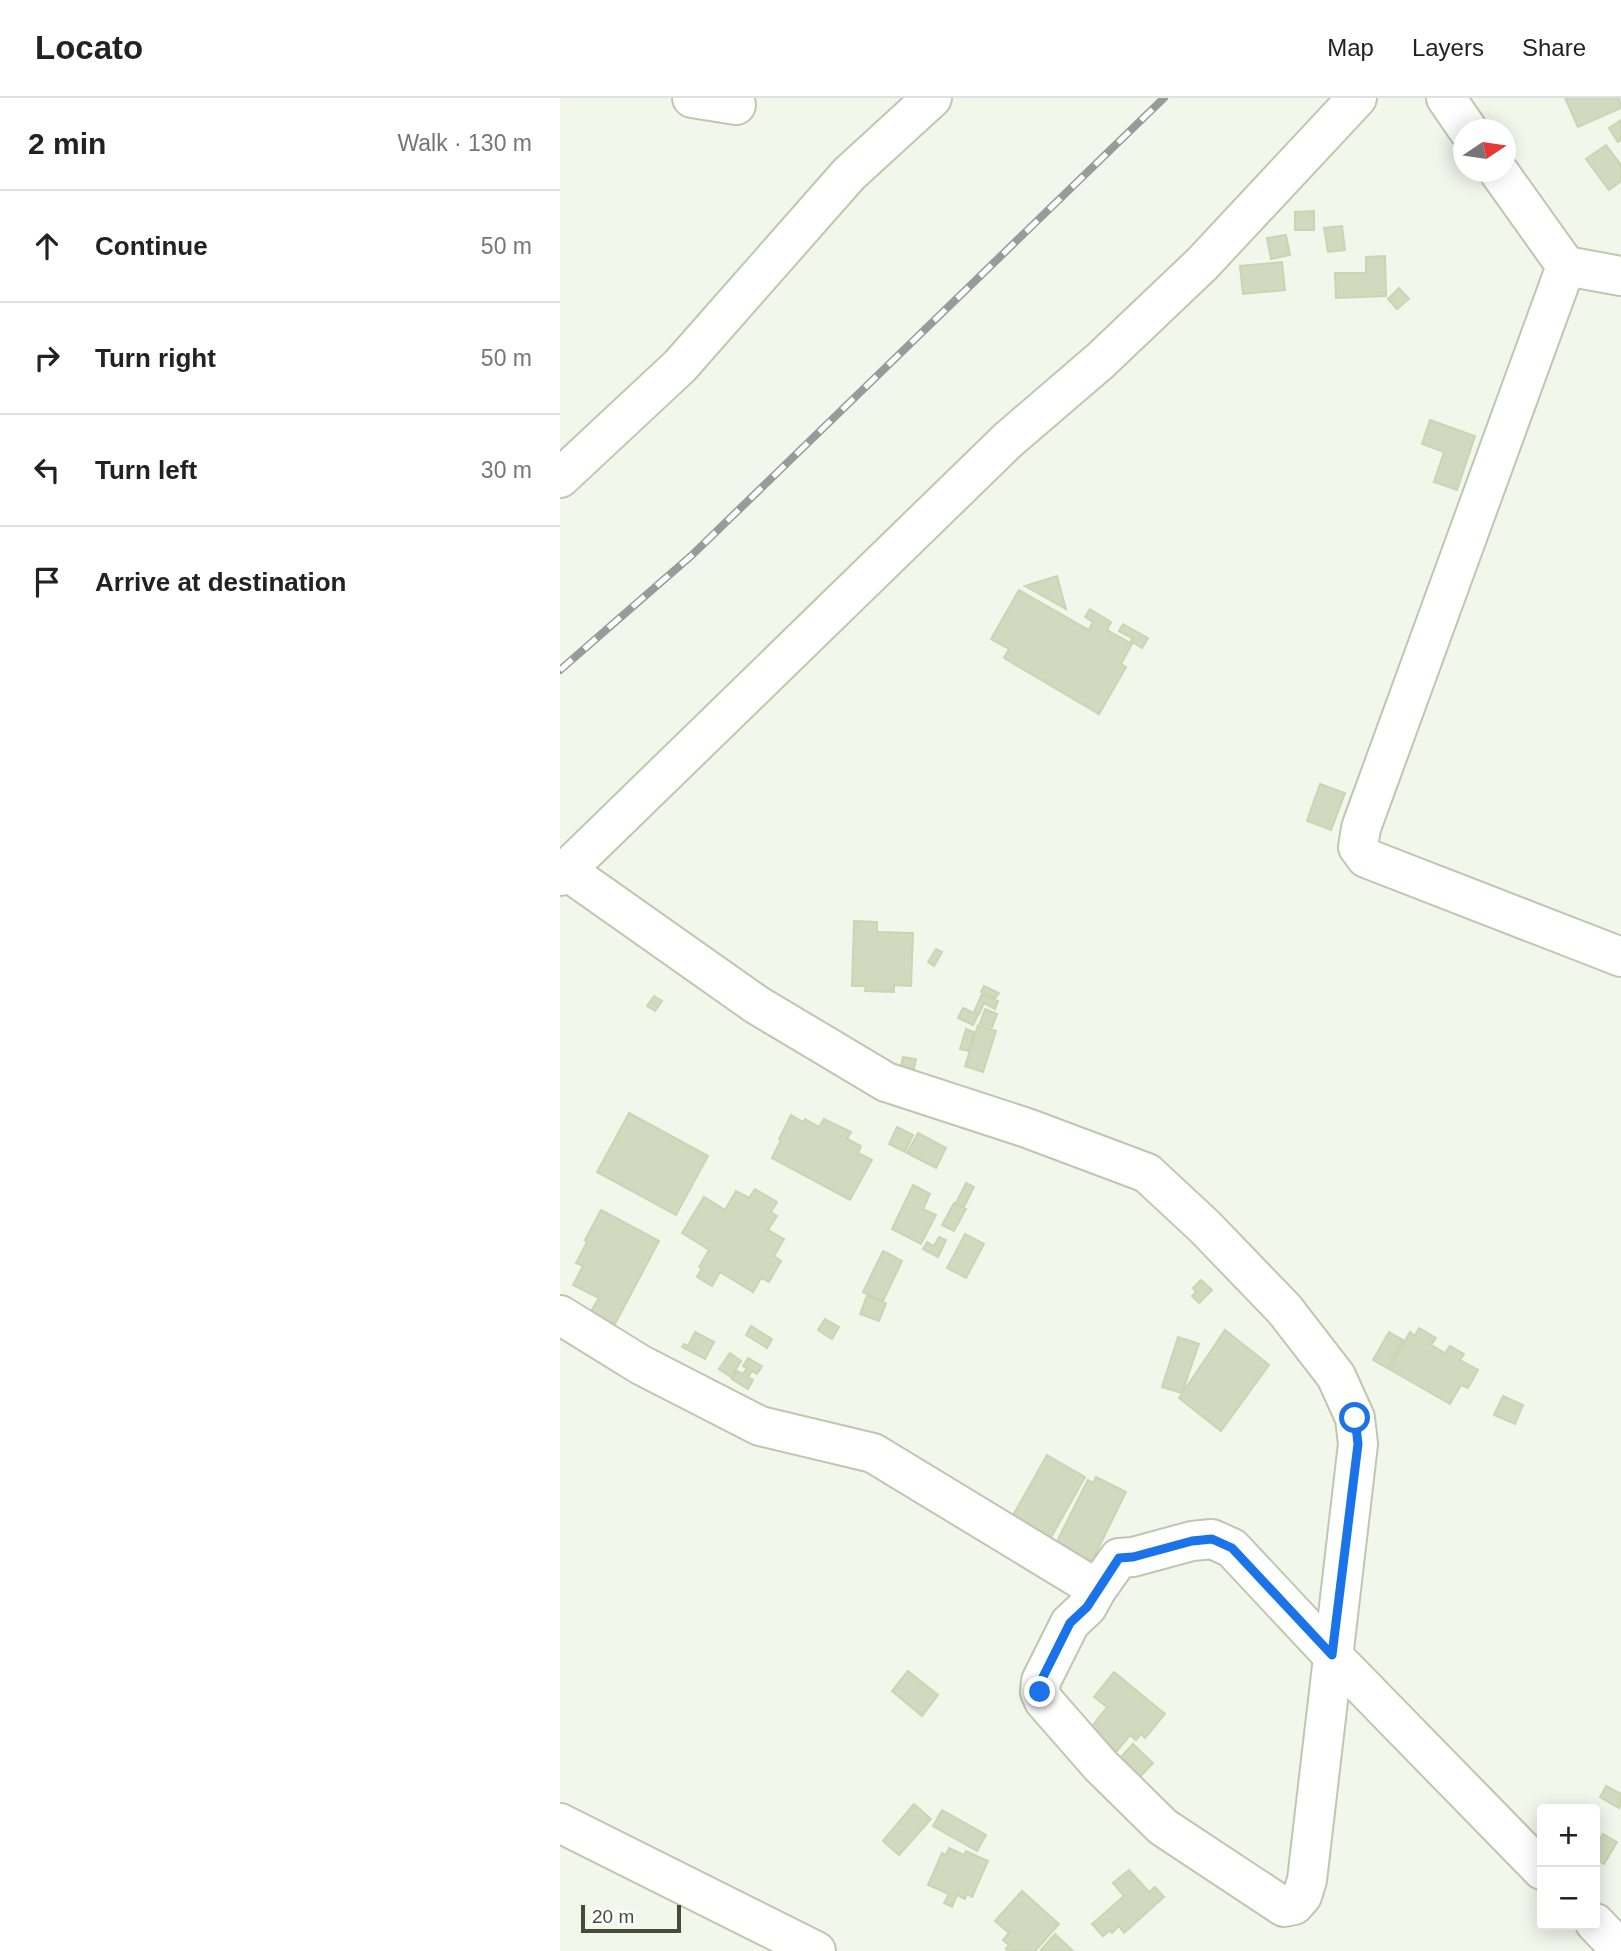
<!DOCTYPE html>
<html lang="en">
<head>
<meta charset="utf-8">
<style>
	:root { --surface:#fff; --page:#f2f2f2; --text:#222; --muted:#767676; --line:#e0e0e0 }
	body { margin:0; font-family:Helvetica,sans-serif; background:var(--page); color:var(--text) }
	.controls { position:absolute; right:21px; bottom:21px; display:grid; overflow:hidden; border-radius:7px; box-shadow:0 4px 18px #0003 }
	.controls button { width:63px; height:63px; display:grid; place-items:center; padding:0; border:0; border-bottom:2px solid var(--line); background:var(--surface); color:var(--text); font:35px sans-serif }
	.compass { position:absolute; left:893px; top:21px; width:63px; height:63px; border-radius:50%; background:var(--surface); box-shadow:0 4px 18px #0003; rotate:77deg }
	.scale { position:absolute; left:21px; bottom:18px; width:100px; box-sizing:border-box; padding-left:7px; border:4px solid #474b38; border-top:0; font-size:19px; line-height:24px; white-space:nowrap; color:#474b38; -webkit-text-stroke:5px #fff; paint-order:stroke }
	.stop { position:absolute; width:21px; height:21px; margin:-16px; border:5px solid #1a73e8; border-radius:50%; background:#fff }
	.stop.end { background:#1a73e8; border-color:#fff; box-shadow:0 2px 7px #0008 }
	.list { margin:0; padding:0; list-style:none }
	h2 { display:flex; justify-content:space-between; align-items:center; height:91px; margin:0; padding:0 28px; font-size:30px }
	h2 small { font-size:23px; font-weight:400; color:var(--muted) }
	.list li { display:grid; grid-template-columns:46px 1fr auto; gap:21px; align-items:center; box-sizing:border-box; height:112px; padding:0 28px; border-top:2px solid var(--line) }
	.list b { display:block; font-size:26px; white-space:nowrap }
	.list em { font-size:23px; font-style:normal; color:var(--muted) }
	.icon { flex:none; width:38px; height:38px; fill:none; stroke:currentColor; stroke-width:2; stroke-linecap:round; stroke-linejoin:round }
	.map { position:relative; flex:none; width:1061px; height:1853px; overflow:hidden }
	header { display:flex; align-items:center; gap:42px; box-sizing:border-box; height:98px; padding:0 35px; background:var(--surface); border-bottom:2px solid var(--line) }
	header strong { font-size:33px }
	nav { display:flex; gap:38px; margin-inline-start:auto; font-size:24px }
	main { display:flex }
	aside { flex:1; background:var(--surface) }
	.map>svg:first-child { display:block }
	.building { fill:#d3d9bf; stroke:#cdd4b2; stroke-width:2 }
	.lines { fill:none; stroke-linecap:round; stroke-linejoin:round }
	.minor-casing { stroke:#c0c6af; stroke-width:42 }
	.minor { stroke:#fff; stroke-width:38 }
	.rail-casing { stroke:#9a9a9a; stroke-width:8 }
	.rail { stroke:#fff; stroke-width:5; stroke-dasharray:16; stroke-linecap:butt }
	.route { stroke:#1a73e8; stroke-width:9 }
</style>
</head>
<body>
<header>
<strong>Locato</strong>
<nav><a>Map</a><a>Layers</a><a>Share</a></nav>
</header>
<main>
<aside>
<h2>2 min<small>Walk · 130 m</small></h2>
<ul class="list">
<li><svg class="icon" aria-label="ahead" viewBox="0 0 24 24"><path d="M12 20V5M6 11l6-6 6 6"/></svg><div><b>Continue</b></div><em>50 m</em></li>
<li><svg class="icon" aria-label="right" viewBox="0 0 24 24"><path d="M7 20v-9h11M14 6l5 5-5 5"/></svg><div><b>Turn right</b></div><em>50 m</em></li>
<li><svg class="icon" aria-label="left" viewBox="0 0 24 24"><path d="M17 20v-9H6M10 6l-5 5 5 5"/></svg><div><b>Turn left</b></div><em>30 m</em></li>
<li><svg class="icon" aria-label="arrive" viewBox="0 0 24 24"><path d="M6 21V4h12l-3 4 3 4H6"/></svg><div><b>Arrive at destination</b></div></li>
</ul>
</aside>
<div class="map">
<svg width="1061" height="1853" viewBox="0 0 1061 1853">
	<rect width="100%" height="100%" fill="#f3f6eb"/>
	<path class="building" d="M1005,0H1059L1061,10L1018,29Z
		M1061,22V42L1058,44L1049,30Z
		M1046,47L1061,67V83L1049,92L1026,61Z
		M754,113V132H735V114Z
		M782,128L785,152L768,154L764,130Z
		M726,137L730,157L711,161L707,140Z
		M825,158L826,198L776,200L775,175H806V159Z
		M722,164L725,192L683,196L680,168Z
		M839,190L849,201L837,211L828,201Z
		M870,322L915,338L897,392L874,384L884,354L862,346Z
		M497,478L506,511L465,488Z
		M459,492L529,532L533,524L525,519L530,511L551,524L547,532L572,546L561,566L566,569L539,616L444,560L449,551L431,541Z
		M563,526L588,540L582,550L571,543L572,540L559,533Z
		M760,686L785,695L771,732L747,723Z
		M294,823L317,824V834L353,835L351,888L334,887V894L305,893L306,888H292Z
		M376,851L382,854L374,868L368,864Z
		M424,888L439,895L435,900L421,894Z
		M422,896L438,903L435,911L424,905L419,916L414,914Z
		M94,898L102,903L95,913L87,908Z
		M403,910L418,917L413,927L398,920Z
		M425,911L437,916L432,929L420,925Z
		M418,927L436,933L423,974L405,968Z
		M406,931L414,934L409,953L400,951Z
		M343,959L356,961L352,980L339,977Z
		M69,1015L148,1058L116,1117L37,1074Z
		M231,1017L243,1024L245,1021L259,1029L264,1021L291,1034L287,1041L301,1048L298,1055L312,1062L290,1102L212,1060L221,1042L219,1041Z
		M337,1029L353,1037L345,1054L329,1046Z
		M358,1035L386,1050L376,1070L347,1055Z
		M406,1085L414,1089L404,1109L396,1105Z
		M353,1087L370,1096L363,1111L376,1117L361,1146L332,1131Z
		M195,1091L217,1104L211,1114L217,1118L208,1132L224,1141L214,1158L221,1163L209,1184L201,1180L193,1194L160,1174L152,1188L137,1179L142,1171L139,1169L149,1152L122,1135L144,1099L165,1112L176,1093L189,1100Z
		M394,1105L406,1111L394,1133L382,1127Z
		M41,1112L99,1143L55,1226L31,1213L39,1200L13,1187L23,1168L16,1165L27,1144L25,1142Z
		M405,1136L424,1146L406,1180L387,1170Z
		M379,1139L386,1142L378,1159L363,1151L367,1144L374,1148Z
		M323,1153L342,1163L323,1203L303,1194Z
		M641,1182L652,1192L639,1205L632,1198L636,1194L633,1190Z
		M307,1198L326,1205L319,1223L300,1216Z
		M265,1221L279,1229L272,1241L258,1232Z
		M191,1228L212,1241L207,1250L186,1237Z
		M859,1230L876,1240L871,1247L885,1255L890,1248L904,1256L900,1262L918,1272L908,1290L901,1287L890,1306L829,1271L850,1234L855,1238Z
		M665,1232L709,1267L661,1333L619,1300Z
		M135,1234L154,1244L145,1261L122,1249L124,1246L128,1248Z
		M829,1234L843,1242L827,1270L813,1262Z
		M618,1239L639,1246L622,1295L602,1289Z
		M170,1255L181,1263L171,1279L159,1271Z
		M188,1260L202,1268L197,1276L192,1273L188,1279L193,1282L188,1291L172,1281L177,1273L183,1276L187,1270L183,1268Z
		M943,1298L963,1307L955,1326L934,1317Z
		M487,1357L525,1379L489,1443L451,1421Z
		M536,1379L566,1394L532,1463L496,1445L528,1382L533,1385Z
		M348,1573L378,1597L362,1618L332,1593Z
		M554,1574L605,1616L585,1640L581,1636L576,1642L570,1637L552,1659L525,1637L547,1609L534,1599Z
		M573,1646L593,1665L578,1681L558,1662Z
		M1046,1688L1061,1696V1706L1059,1710L1040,1699Z
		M354,1706L371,1721L339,1757L323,1743Z
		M382,1712L426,1737L417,1753L373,1728Z
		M1043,1736L1057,1744L1044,1766L1035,1760V1749Z
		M389,1750L404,1757L406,1753L428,1763L412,1799L407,1796L405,1801L397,1797L392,1809L384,1805L389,1796L368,1787L382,1755L386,1757Z
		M569,1772L589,1794L595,1789L604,1799L564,1835L559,1828L552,1835L550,1832L543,1838L532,1826L564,1798L553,1785Z
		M462,1793L499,1826L475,1853H448L446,1851L449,1847L443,1842L449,1835L435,1823Z
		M495,1836L513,1853H480Z"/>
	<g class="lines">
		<defs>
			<path id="minor" d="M132,0L176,7
				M886,0L908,32
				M939,74L1006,168L1061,178
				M1006,168L801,730L798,749L806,760L1061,859
				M0,380L120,268L289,76L372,0
				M0,778L448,342L540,263L642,166L797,0
				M0,1217L81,1267L200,1328L313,1355L537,1491L527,1509L510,1525L481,1583L480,1594L484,1603L540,1667L603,1729L724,1809L734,1807L742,1798L747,1782L798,1346L795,1320L776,1278L725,1212L645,1129L587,1075L467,1030L326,984L197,907L7,773
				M537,1491L559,1460L573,1459L632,1443L652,1441L672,1450L772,1557L982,1772
				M0,1725L256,1853
				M1035,1825L1061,1852"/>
		</defs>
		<use href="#minor" class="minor-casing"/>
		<use href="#minor" class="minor"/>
		<defs>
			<path id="rail" d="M0,572L131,458L604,0"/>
		</defs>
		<use href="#rail" class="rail-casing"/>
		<use href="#rail" class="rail"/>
	</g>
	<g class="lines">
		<path class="route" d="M480,1594L481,1583L510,1525L527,1509L559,1460L573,1459L632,1443L652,1441L672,1450L772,1557L798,1346L795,1320"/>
	</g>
</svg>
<div class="controls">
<button>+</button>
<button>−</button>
</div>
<svg class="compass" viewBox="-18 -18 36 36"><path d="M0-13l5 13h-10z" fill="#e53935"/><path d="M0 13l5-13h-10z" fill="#767676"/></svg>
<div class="scale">20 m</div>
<div class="stop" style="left:795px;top:1320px"></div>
<div class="stop end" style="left:480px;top:1594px"></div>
</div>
</main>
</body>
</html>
